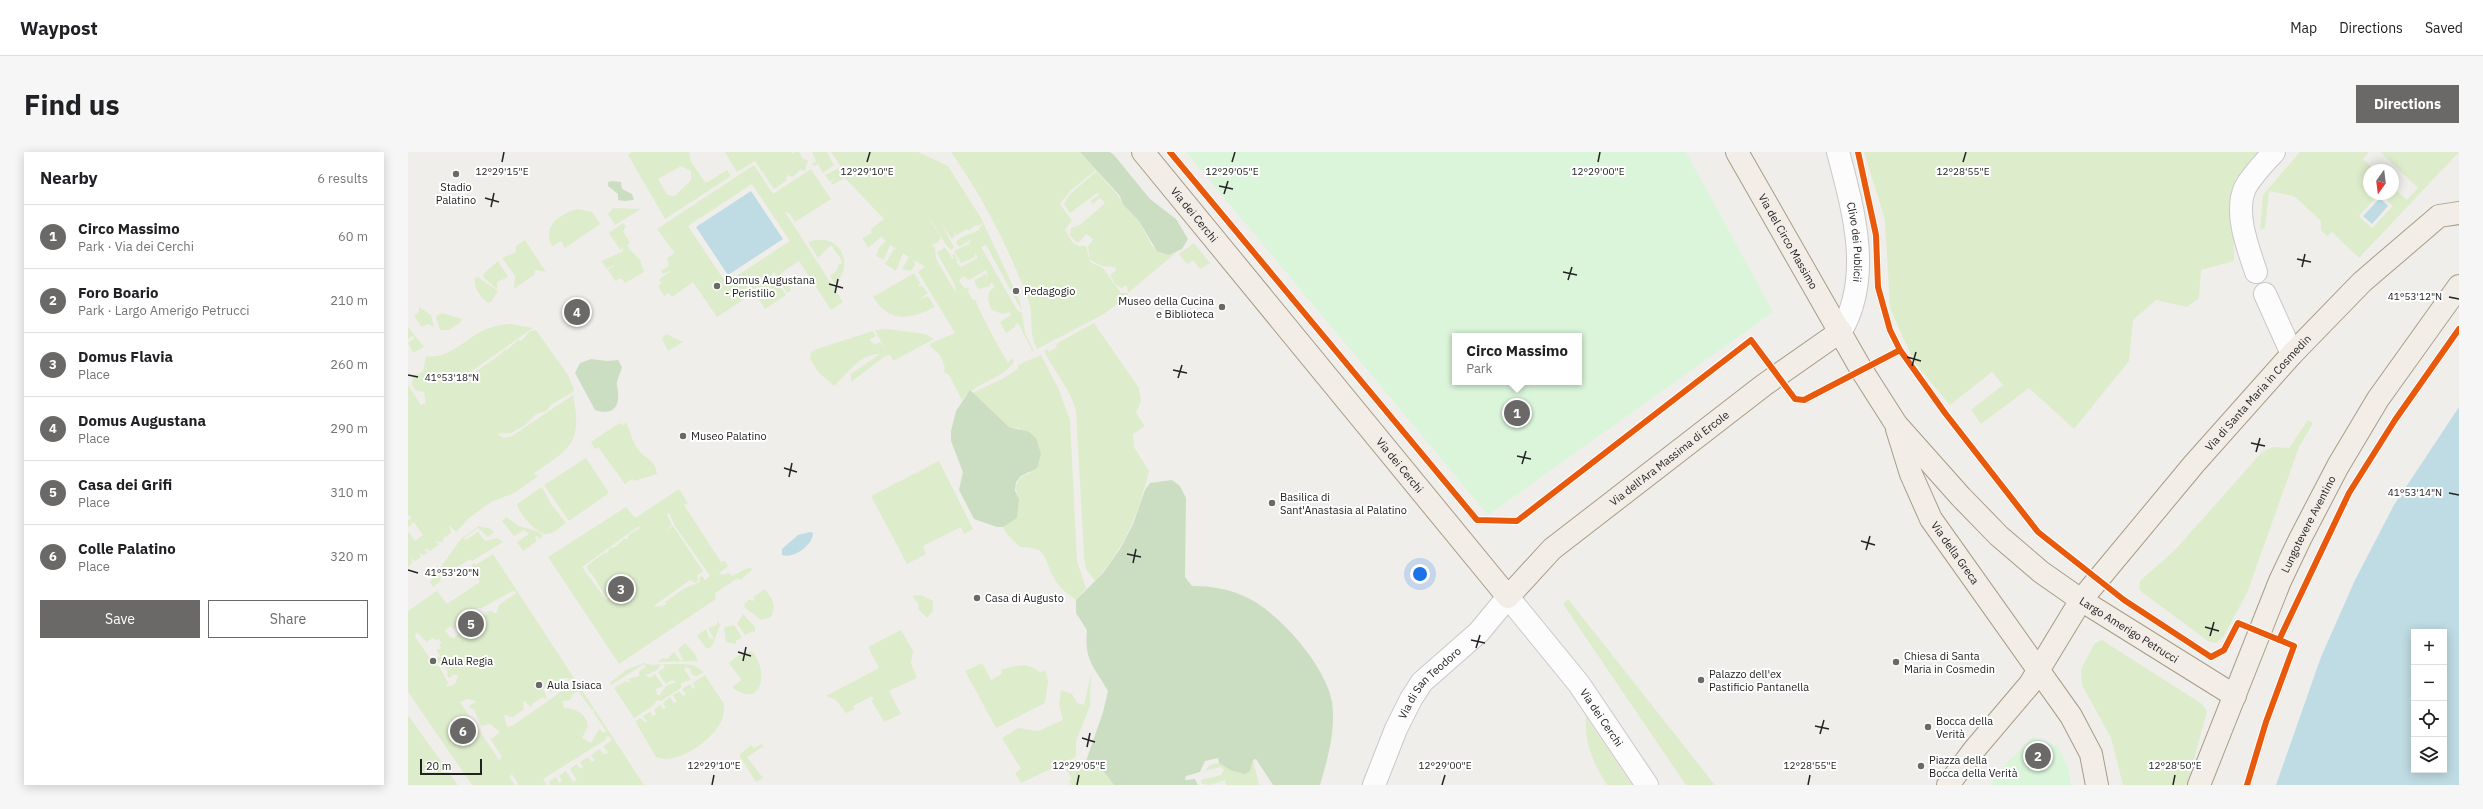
<!DOCTYPE html>
<html lang="en">
<head>
<meta charset="utf-8">
<style>
	:root { --surface:#fff; --page:#f6f6f6; --text:#202124; --muted:#757577; --line:#e0e0e0; --accent:#6a6968 }
	body { margin:0; font-family:"IBM Plex Sans",sans-serif; background:var(--page); color:var(--text) }
	.controls { position:absolute; right:12px; bottom:12px; display:grid; overflow:hidden; border-radius:0px; box-shadow:0 2px 10px #0003 }
	.controls button { width:36px; height:36px; display:grid; place-items:center; padding:0; border:0; border-bottom:1px solid var(--line); background:var(--surface); color:var(--text); font:20px sans-serif }
	.compass { position:absolute; left:1955px; top:12px; width:36px; height:36px; border-radius:50%; background:var(--surface); box-shadow:0 2px 10px #0003; rotate:194deg }
	.scale { position:absolute; left:12px; bottom:10px; width:62px; box-sizing:border-box; padding-left:4px; border:2px solid #222; border-top:0; font-size:11px; line-height:14px; white-space:nowrap; color:#222; -webkit-text-stroke:3px #fff; paint-order:stroke }
	.you { position:absolute; left:1012px; top:422px; width:14px; height:14px; margin:-10px; border:3px solid #fff; border-radius:50%; background:#1a73e8; box-shadow:0 0 0 6px #1a73e833 }
	.badge { display:grid; place-items:center; width:26px; height:26px; border-radius:50%; background:var(--accent); color:#fff; font-size:13px; font-weight:700 }
	.pin { position:absolute; translate:-50% -50%; border:2px solid #fff; box-shadow:0 1px 4px #0006 }
	.popup { position:absolute; left:1044px; top:181px; width:130px; height:52px; box-sizing:border-box; display:grid; place-content:center; border-radius:0px; background:var(--surface); filter:drop-shadow(0 1px 3px #0005); font-size:13px; white-space:nowrap; color:var(--muted) }
	.popup b { font-size:15px; color:var(--text) }
	.popup::after { content:''; position:absolute; left:50%; top:100%; margin-left:-8px; border:8px solid transparent; border-top-color:var(--surface) }
	.list { margin:0; padding:0; list-style:none }
	h2 { display:flex; justify-content:space-between; align-items:center; height:52px; margin:0; padding:0 16px; font-size:17px }
	h2 small { font-size:13px; font-weight:400; color:var(--muted) }
	.list li { display:grid; grid-template-columns:26px 1fr auto; gap:12px; align-items:center; box-sizing:border-box; height:64px; padding:0 16px; border-top:1px solid var(--line) }
	.list b { display:block; font-size:15px; white-space:nowrap }
	.list p { margin:0; font-size:13px; white-space:nowrap; color:var(--muted) }
	.list em { font-size:13px; font-style:normal; color:var(--muted) }
	.actions { display:flex; gap:8px; padding:12px 16px }
	.actions a { flex:1; padding:9px 0; border:1px solid var(--accent); border-radius:0px; text-align:center; font-size:14px; color:var(--accent) }
	.actions .main { background:var(--accent); color:#fff }
	.icon { flex:none; width:22px; height:22px; fill:none; stroke:currentColor; stroke-width:2; stroke-linecap:round; stroke-linejoin:round }
	.map { position:relative; flex:none; width:2051px; height:633px; overflow:hidden; border-radius:0px }
	header { display:flex; align-items:center; gap:24px; box-sizing:border-box; height:56px; padding:0 20px; background:var(--surface); border-bottom:1px solid var(--line) }
	header strong { font-size:19px }
	nav { display:flex; gap:22px; margin-inline-start:auto; font-size:14px }
	.intro { display:flex; align-items:center; justify-content:space-between; box-sizing:border-box; height:96px; padding:0 24px }
	h1 { margin:0; font-size:28px }
	.button { padding:10px 18px; border-radius:0px; background:var(--accent); color:#fff; font-size:14px; font-weight:700 }
	main { display:flex; gap:24px; padding:0 24px }
	aside { flex:1; background:var(--surface); border-radius:0px; box-shadow:0 2px 10px #0003 }
	.map>svg:first-child { display:block }
	.grass { fill:#ddeccb; fill-rule:evenodd }
	.forest { fill:#cbdec1 }
	.park { fill:#daf5da; fill-rule:evenodd }
	.water { fill:#bfdbe3; fill-rule:evenodd }
	.lines { fill:none; stroke-linecap:round; stroke-linejoin:round }
	.minor-casing { stroke:#c9c8c7; stroke-width:24 }
	.major-casing { stroke:#a79c86; stroke-width:24 }
	.minor { stroke:#fdfcfc; stroke-width:22 }
	.major { stroke:#f3ede7; stroke-width:22 }
	.cycleway-casing { stroke:#fff; stroke-width:8 }
	.cycleway { stroke:#e8590c; stroke-width:6 }
	.ticks { fill:none; stroke:#222; stroke-width:1.5 }
	.poi-dot { fill:#6a6968; stroke:#fff; stroke-width:1.5 }
	.labels { text-anchor:middle; dominant-baseline:central; stroke-width:4; stroke-linejoin:round; paint-order:stroke }
	.poi-label { font-size:11px; fill:#222; stroke:#fff; text-anchor:start }
	.street-label { font-size:11px; fill:#222; stroke:#fff }
	.ticks-label { font-size:10px; text-anchor:middle; fill:#222; stroke:#fff; stroke-width:4; stroke-linejoin:round; paint-order:stroke }
</style>
</head>
<body>
<header>
<strong>Waypost</strong>
<nav><a>Map</a><a>Directions</a><a>Saved</a></nav>
</header>
<div class="intro"><h1>Find us</h1><a class="button">Directions</a></div>
<main>
<aside>
<h2>Nearby<small>6 results</small></h2>
<ul class="list">
<li><span class="badge">1</span><div><b>Circo Massimo</b><p>Park · Via dei Cerchi</p></div><em>60 m</em></li>
<li><span class="badge">2</span><div><b>Foro Boario</b><p>Park · Largo Amerigo Petrucci</p></div><em>210 m</em></li>
<li><span class="badge">3</span><div><b>Domus Flavia</b><p>Place</p></div><em>260 m</em></li>
<li><span class="badge">4</span><div><b>Domus Augustana</b><p>Place</p></div><em>290 m</em></li>
<li><span class="badge">5</span><div><b>Casa dei Grifi</b><p>Place</p></div><em>310 m</em></li>
<li><span class="badge">6</span><div><b>Colle Palatino</b><p>Place</p></div><em>320 m</em></li>
</ul>
<div class="actions"><a class="main">Save</a><a>Share</a></div>
</aside>
<div class="map">
<svg width="2051" height="633" viewBox="0 0 2051 633">
	<rect width="100%" height="100%" fill="#f0eeeb"/>
	<path class="grass" d="M224,0H281L283,10L298,31L319,18L323,24L257,67L220,3ZM273,14L283,19V28L267,44L259,43L250,27Z
		M317,0H383L386,2L387,0H391L395,7L400,8L397,19L392,18L385,25L379,23L378,29L366,37L355,21L358,19L354,20L347,9L329,20Z
		M404,0H419L426,13L415,21L410,12L406,14L404,12L408,9Z
		M423,0H510L540,14L573,66L612,149L617,181L626,199L625,200L611,173L608,171L607,175L598,181L592,170L603,163L602,160L594,162L583,157L580,147L582,138L587,135L583,130L582,134L570,137L566,129L577,122L580,124L578,118L561,128L555,124L551,129L557,137L561,135L560,140L565,148H568C567,153 595,202 600,211L604,206L606,210C592,229 569,229 554,248L541,223L536,220L537,216L532,203L522,194L523,191L547,181L510,120L517,115L506,108L507,113L503,119L494,117L501,105L495,101L488,119L477,112L486,97H489L482,93L476,108L468,104L471,96L478,89L473,85L460,96L454,86L464,81L463,77L476,67L435,24V27L424,33L423,31L427,25L422,30L417,23L433,15ZM519,63C526,71 537,94 543,98L546,95L533,71L544,87L547,84L546,81L549,83L559,77L561,79L566,74L573,73V70L575,73L571,76V78L552,86L548,90L551,95L562,88L563,90H561L563,95L561,92L546,99L553,111L567,105V101L570,106L553,115L548,110L550,108L545,101V108L537,95L529,101L547,133L548,141L528,107L527,96L523,92L529,91L533,86ZM578,93L614,159L613,161L609,158L573,95Z
		M543,0H672L688,18L663,38L652,52L664,69L657,77L664,90L671,94H678L682,110L695,116L713,141H720L719,133L713,136L707,132L702,123L708,118L707,115L694,114L682,108L680,95L685,87L678,82L671,90H668L662,83L663,76L672,73L697,51L692,46L685,52L682,49L691,43L689,41L662,61L656,52L661,43L689,19L731,69L744,94L761,103L769,100L720,141V144L696,162L629,197C620,180 626,166 621,150C602,98 574,44 543,0Z
		M1456,0H1851L1827,28L1826,109L1793,118L1791,146L1779,155L1748,148L1725,168L1721,209L1666,277L1621,236L1573,272L1563,258L1595,233L1584,220L1542,253L1506,210L1482,156L1477,68Z
		M1892,0H1961L1955,7L1967,18H1961V42H1971L1951,64L1964,76L1985,54L1972,42H1985V35L1999,48L2010,36L1972,0H2051L1951,106L1924,80L1919,84L1913,78V69L1886,44L1861,39L1857,76L1852,78L1855,43Z
		M346,13L365,42L403,17L423,47L387,70L381,61L377,60L435,150L423,158L391,109L373,121L383,138L379,141L366,120L364,122L378,143L357,157L341,131L338,133L344,142L309,165L285,130L264,145L261,141L256,144L250,134L255,130H252V127L264,118L255,122L253,119L261,114L259,106L267,101L249,77ZM344,32L382,89L318,131L280,74Z
		M205,56L233,57L207,73L200,62Z
		M170,57L184,60L192,72L157,96L153,89L144,94C134,73 152,62 170,57Z
		M215,71L218,74L215,79L222,91L219,94L232,108L236,120L217,131L213,126L207,129L200,118L206,114V113L199,117L193,109L216,99L214,96L212,98L201,81Z
		M117,88L138,120L127,118L126,123L106,137L107,124L94,106L108,100V94Z
		M408,88C434,84 446,114 427,132L422,124L429,118L431,112H434L433,107L423,93L410,106L400,90Z
		M786,91L802,111L792,117L785,108L779,112L771,102Z
		M90,109L100,125L89,130V137L75,125L76,121Z
		M506,121L512,131L510,134H514L520,141L512,147L520,144L527,155C502,167 482,172 465,145Z
		M70,125L90,139L83,150L80,151C73,145 65,136 67,126Z
		M11,155L23,163L26,175L20,172L14,175L6,164L11,160Z
		M34,161L54,167L53,170L41,178H32L28,164Z
		M686,171L731,236L733,249L728,261L737,274L725,282L726,295L741,319C731,360 716,397 687,429L678,417L676,404L668,258C661,235 646,220 636,199L639,197L641,200L649,195L648,192Z
		M103,172L125,176L61,221L62,223C69,219 96,201 96,198H99L110,188L113,189L122,179L128,178L160,223L166,237L165,240L144,252L138,259L127,263L117,273L103,281L89,282L96,286L104,284L165,243C175,292 162,296 125,322L130,324L108,340L83,350L61,366L48,380L41,373L43,381L35,386V390L27,389L31,393L22,399L18,397L16,398L20,400L16,403L11,401L13,405L6,409L3,406L4,411L0,415V379L7,389L15,383L6,370L0,375V368L4,365L0,363V233L13,253L18,251L16,240L7,238L4,232L5,224L15,220L18,204C40,208 57,187 76,178C85,174 94,173 103,172Z
		M0,175L16,195L5,201L0,191L7,186L5,184L0,187Z
		M479,177L517,182L526,187L485,209L482,203L476,205L443,230V222L472,202C453,201 438,223 426,234L411,221L402,207L403,200L406,198L465,179L468,184L461,188L467,193L472,190L478,199L467,178Z
		M258,182L275,190L260,199L254,186Z
		M633,203L651,238L662,268L669,409L678,436L668,448C660,442 651,436 646,426C635,406 640,395 612,395L598,381L595,375L601,371L611,348C605,334 608,326 622,321L612,276L601,275L564,241L594,227L610,217V213Z
		M1900,268L1905,271L1891,295L1839,441L1815,485L1808,491L1800,489L1735,441L1731,436L1732,429L1767,398L1854,300L1865,295L1881,296Z
		M218,270C223,280 224,291 232,300C239,307 248,309 249,322L226,329L224,327L217,332L190,295L187,297L183,290L211,271L215,273Z
		M178,306L201,341L161,369L136,333Z
		M531,309L565,377L556,382L553,375L515,394L518,402L499,412L463,344Z
		M134,335L143,352L158,371C151,376 145,382 138,382C128,381 110,361 109,352Z
		M271,337L280,351L276,353L313,410L317,409L320,414L311,421L315,423L321,421L324,424L342,415L344,418L332,428L330,426L307,441L308,447L211,512L140,405L218,355L227,366ZM261,361L267,374L302,424L297,428L294,424L291,426L292,430L277,436L257,450L258,453L246,455L247,453L282,428L287,431L290,429L289,423L295,419L265,374L257,379L264,373L259,362ZM231,374L232,376L222,382L219,387H216L207,395L202,396L199,401H196L179,414L180,419L184,422L198,445L213,435L214,437L198,448L174,415Z
		M98,365L111,374L131,380L135,384L131,387L129,384L127,385L129,389L115,399L109,390L121,382L116,378L106,384L94,369Z
		M71,374L83,377L86,380L80,385L70,376L56,386L58,388L70,380L77,389L89,386L95,390L64,409L62,407L33,426L31,424L33,429L25,435L22,430L53,387Z
		M85,402L236,633H143L141,630L148,625L151,631L154,629L151,624L158,619L165,630L169,628L162,617L169,612L172,617L175,615L172,610L180,605L184,610L187,608L183,603L192,597L195,602L201,601L195,595L204,588L200,584L197,585L199,587L135,627L139,633H111L104,622L101,625L107,633H64L0,540V459L29,439L39,452L72,430L63,415L66,411L68,413ZM106,438L108,441L91,453L88,462L83,459L78,460L77,464L75,462L67,468V473C57,473 53,481 46,486L42,485L37,478L43,474L45,477L52,473L50,470L56,466L58,469L65,465L62,461L69,456H74ZM9,480L18,490L25,486L28,488L31,487L33,491L31,494L34,496L28,498L32,504L27,507L30,511L33,510L40,520L39,523L41,526L46,522L50,524L47,532L38,535L40,531L31,514H27L8,486L7,482ZM155,526H160L167,533L157,537L104,574L99,575L96,563L105,565L116,557L115,550L117,549L124,556V552L135,545L137,547L139,546L135,537L138,536L140,539L144,540L156,531ZM170,539L184,558L186,557V561L198,579L196,581L191,577L183,591L174,586L180,574C178,561 168,557 156,556L154,549L162,548L165,542ZM59,547L68,549L60,555L66,558L73,574L82,572L92,580L85,586H82L94,605L91,608L52,550Z
		M357,437C364,447 369,453 363,465L353,468L336,455L337,451L342,447L344,449L347,448L345,445Z
		M513,443L525,449V459L519,466L510,457L511,453L504,444Z
		M1160,447L1307,633H1278L1155,452Z
		M335,462L347,475V481L345,479L337,483L329,472Z
		M310,468L312,473L304,494L299,497L289,484L298,477L301,486L306,487L300,476L309,473Z
		M326,473L334,485L328,489V492L318,490L316,475Z
		M493,478L505,499L503,511L509,526L481,539L493,562L476,570L463,548L466,547L464,544L445,554L447,557L438,561L428,548L418,544L471,516L460,495Z
		M1694,488L1794,552L1799,559L1779,633H1715L1703,586L1674,533L1673,517L1687,491Z
		M277,491L287,502L290,509L249,510L255,506L259,507L266,500L273,509L275,508L270,497Z
		M344,499C362,521 353,557 325,536L326,533L334,528L321,511L329,504Z
		M236,511L244,513L253,512L248,519L237,523L242,526L247,522L255,534L248,537L249,543H252L258,534L268,530L264,528L258,532L250,520L257,516L255,512C269,513 286,509 295,520L290,524L284,523L282,517L278,515L276,517L283,528L273,531V536L253,549L249,548L246,553L226,566L206,536L218,529L220,531L222,529L220,527L231,524V519L238,515L236,512L203,533L202,531L218,518Z
		M574,511L583,528L594,522L593,518C609,513 618,510 632,520L637,518L640,529L637,551L588,576L557,519Z
		M683,522L682,554L668,589V605L613,631L607,621L613,617L594,586L610,576L630,579L655,568L651,552L653,538L664,542L669,551L676,553Z
		M297,523L316,552C316,558 316,565 313,570C303,589 269,614 248,605L227,569L233,566L236,570L239,569L235,564L242,560L245,564L248,562L246,558L252,553L255,557L258,556L255,551L262,545L266,551L269,550L265,543L271,539L275,544L278,542L274,537L282,532L285,537L287,536L285,531Z
		M0,563L50,633H0Z
		M1178,565L1224,633H1199C1186,613 1176,590 1178,565Z
		M353,592L357,597L354,595L339,605L355,626L348,630L331,603L343,593L346,596Z
		M845,607L851,633H818L817,628L802,633L794,632L793,628L813,623L816,618L813,615L797,619L802,613L811,611L822,618L842,619Z
		M678,609C692,612 698,621 706,633H663L661,629L664,627L658,617Z"/>
	<path class="forest" d="M672,0H702L706,3L742,47L768,67L780,87L774,97L761,103L749,99L731,69L715,52L712,44Z
		M204,29L213,30L214,37L224,42L226,48L216,49L210,48V42L200,34V30Z
		M183,207L199,209L210,208L214,215C213,220 208,229 209,234C213,251 208,265 187,258L167,221L172,211Z
		M562,238L601,275L621,280L628,286L633,302L629,316L613,324L608,330L607,339L611,347L609,366L595,375H589L566,367L551,338L555,320L543,289V279L548,259Z
		M764,328L772,334L778,346L777,425L784,434C804,434 822,437 840,446C871,461 918,514 924,550C928,579 920,605 912,633H865L848,607L845,608L842,619L837,622L822,618L811,611L810,606L797,609L792,620L778,624L777,628L787,627L790,633H706C697,621 692,612 678,609L695,560L700,539C686,514 676,509 679,478L668,461V448L695,421L712,397L725,372L737,338L742,331Z"/>
	<path class="park" d="M778,0H1278L1365,160L1080,363ZM1047,184H1171V230H1047Z
		M1625,585L1650,595L1660,616L1663,633H1582L1598,612Z"/>
	<path class="water" d="M343,39L375,87L320,123L288,75Z
		M1972,46L1980,54L1964,72L1955,64Z
		M2051,255V633H1868L1913,505L1947,428L1986,353ZM2006,480H2036V618H2006Z
		M402,380L405,381C405,393 386,407 374,403V397L390,383Z"/>
	<g class="lines">
		<defs>
			<g id="minor">
				<path id="s1" d="M1430,0C1445,57 1465,124 1433,179"/>
				<path d="M1848,120C1840,96 1826,61 1837,36C1844,23 1856,11 1866,0"/>
				<path d="M1857,142L1884,202"/>
				<path id="s2" d="M966,633L988,577L1003,547L1014,530L1071,480L1100,445L1171,532L1239,633"/>
			</g>
			<g id="major">
				<path id="s3" d="M735,0L1100,445L1144,397L1356,233L1433,179"/>
				<path id="s4" d="M1329,0L1453,217L1488,272L1553,345L1591,384L1633,420L1673,448L1827,544"/>
				<path id="s5" d="M1489,277L1503,322L1523,367L1663,564L1683,602L1689,633"/>
				<path id="s6" d="M1540,633L1566,598L1622,532L1673,448L1786,312L1884,202L1954,130L2031,64L2051,61"/>
				<path id="s7" d="M1791,633L1872,429L1892,387L1930,314L1970,247L2051,134"/>
			</g>
		</defs>
		<use href="#minor" class="minor-casing"/>
		<use href="#major" class="major-casing"/>
		<use href="#minor" class="minor"/>
		<use href="#major" class="major"/>
		<defs>
			<path id="cycleway" d="M762,0L1069,368L1109,369L1343,188L1387,247L1396,248L1492,198
				M1450,0L1468,83L1470,135L1482,178L1492,198L1537,261L1630,380L1716,448L1803,505L1816,498L1830,471L1886,494L1858,570L1839,633
				M1871,488L1941,341L1987,268L2051,177"/>
		</defs>
		<use href="#cycleway" class="cycleway-casing"/>
		<use href="#cycleway" class="cycleway"/>
	</g>
	<path class="ticks" d="M94,10L96,0M459,10L462,0M824,10L827,0M1190,10L1192,0M1555,10L1558,0M811,34L825,37M816,42L820,29M77,46L91,50M83,55L86,41M1889,107L1903,110M1894,115L1897,102M1155,120L1169,123M1160,128L1164,115M421,132L435,136M427,141L430,127M2041,145L2051,147M1499,205L1513,209M1504,214L1508,200M765,218L779,221M0,223L10,225M770,226L774,213M1843,291L1857,294M1848,300L1852,286M1109,304L1123,307M1114,312L1118,299M376,316L389,320M381,325L384,311M2041,341L2051,343M1453,389L1467,393M1458,398L1462,384M719,402L733,405M725,411L728,397M0,418L10,421M1797,475L1811,479M1802,484L1806,470M1063,488L1077,491M1068,496L1072,483M330,500L343,504M335,509L338,495M1407,574L1421,577M1412,582L1416,568M674,586L687,590M679,595L682,581M304,633L306,623M669,633L671,623M1034,633L1037,623M1400,633L1402,623M1765,633L1767,623"/>
	<g class="poi-dot">
		<circle cx="48" cy="22" r="4"/>
		<circle cx="309" cy="134" r="4"/>
		<circle cx="608" cy="139" r="4"/>
		<circle cx="814" cy="155" r="4"/>
		<circle cx="275" cy="284" r="4"/>
		<circle cx="864" cy="351" r="4"/>
		<circle cx="569" cy="446" r="4"/>
		<circle cx="25" cy="509" r="4"/>
		<circle cx="1488" cy="510" r="4"/>
		<circle cx="1293" cy="528" r="4"/>
		<circle cx="131" cy="533" r="4"/>
		<circle cx="1520" cy="575" r="4"/>
		<circle cx="1513" cy="614" r="4"/>
	</g>
	<g class="labels">
		<g class="poi-label">
			<text x="48" y="35" text-anchor="middle">Stadio<tspan x="48" dy="13">Palatino</tspan></text>
			<text x="317" y="128">Domus Augustana<tspan x="317" dy="13">- Peristilio</tspan></text>
			<text x="616" y="139">Pedagogio</text>
			<text x="806" y="149" text-anchor="end">Museo della Cucina<tspan x="806" dy="13">e Biblioteca</tspan></text>
			<text x="283" y="284">Museo Palatino</text>
			<text x="872" y="345">Basilica di<tspan x="872" dy="13">Sant'Anastasia al Palatino</tspan></text>
			<text x="577" y="446">Casa di Augusto</text>
			<text x="1496" y="504">Chiesa di Santa<tspan x="1496" dy="13">Maria in Cosmedin</tspan></text>
			<text x="33" y="509">Aula Regia</text>
			<text x="1301" y="522">Palazzo dell'ex<tspan x="1301" dy="13">Pastificio Pantanella</tspan></text>
			<text x="139" y="533">Aula Isiaca</text>
			<text x="1528" y="569">Bocca della<tspan x="1528" dy="13">Verità</tspan></text>
			<text x="1521" y="608">Piazza della<tspan x="1521" dy="13">Bocca della Verità</tspan></text>
		</g>
		<g class="street-label">
			<text stroke="none"><textPath href="#s3" startOffset="81">Via dei Cerchi</textPath></text>
			<text stroke="none"><textPath href="#s4" startOffset="103">Via del Circo Massimo</textPath></text>
			<text stroke="none"><textPath href="#s1" startOffset="92">Clivo dei Publicii</textPath></text>
			<text stroke="none"><textPath href="#s6" startOffset="501">Via di Santa Maria in Cosmedin</textPath></text>
			<text stroke="none"><textPath href="#s3" startOffset="789">Via dell'Ara Massima di Ercole</textPath></text>
			<text stroke="none"><textPath href="#s3" startOffset="405">Via dei Cerchi</textPath></text>
			<text stroke="none"><textPath href="#s7" startOffset="283">Lungotevere Aventino</textPath></text>
			<text stroke="none"><textPath href="#s5" startOffset="138">Via della Greca</textPath></text>
			<text stroke="none"><textPath href="#s4" startOffset="628">Largo Amerigo Petrucci</textPath></text>
			<text stroke="none"><textPath href="#s2" startOffset="118">Via di San Teodoro</textPath></text>
			<text stroke="none"><textPath href="#s2" startOffset="388">Via dei Cerchi</textPath></text>
		</g>
	</g>
	<g class="ticks-label">
		<text x="94" y="23">12°29'15"E</text>
		<text x="459" y="23">12°29'10"E</text>
		<text x="824" y="23">12°29'05"E</text>
		<text x="1190" y="23">12°29'00"E</text>
		<text x="1555" y="23">12°28'55"E</text>
		<text x="2007" y="148">41°53'12"N</text>
		<text x="44" y="229">41°53'18"N</text>
		<text x="2007" y="344">41°53'14"N</text>
		<text x="44" y="424">41°53'20"N</text>
		<text x="306" y="617">12°29'10"E</text>
		<text x="671" y="617">12°29'05"E</text>
		<text x="1037" y="617">12°29'00"E</text>
		<text x="1402" y="617">12°28'55"E</text>
		<text x="1767" y="617">12°28'50"E</text>
	</g>
</svg>
<div class="controls">
<button>+</button>
<button>−</button>
<button><svg class="icon" aria-label="locate" viewBox="0 0 24 24"><circle cx="12" cy="12" r="6"/><path d="M12 2v4M12 18v4M2 12h4M18 12h4"/></svg></button>
<button><svg class="icon" aria-label="layers" viewBox="0 0 24 24"><path d="M12 4l9 5-9 5-9-5zM3 14l9 5 9-5"/></svg></button>
</div>
<svg class="compass" viewBox="-18 -18 36 36"><path d="M0-13l5 13h-10z" fill="#e53935"/><path d="M0 13l5-13h-10z" fill="#757577"/></svg>
<div class="scale">20 m</div>
<div class="you"></div>
<div class="pin badge" style="left:1109px;top:261px">1</div>
<div class="popup"><b>Circo Massimo</b>Park</div>
<div class="pin badge" style="left:1630px;top:604px">2</div>
<div class="pin badge" style="left:213px;top:437px">3</div>
<div class="pin badge" style="left:169px;top:160px">4</div>
<div class="pin badge" style="left:63px;top:472px">5</div>
<div class="pin badge" style="left:55px;top:579px">6</div>
</div>
</main>
</body>
</html>
